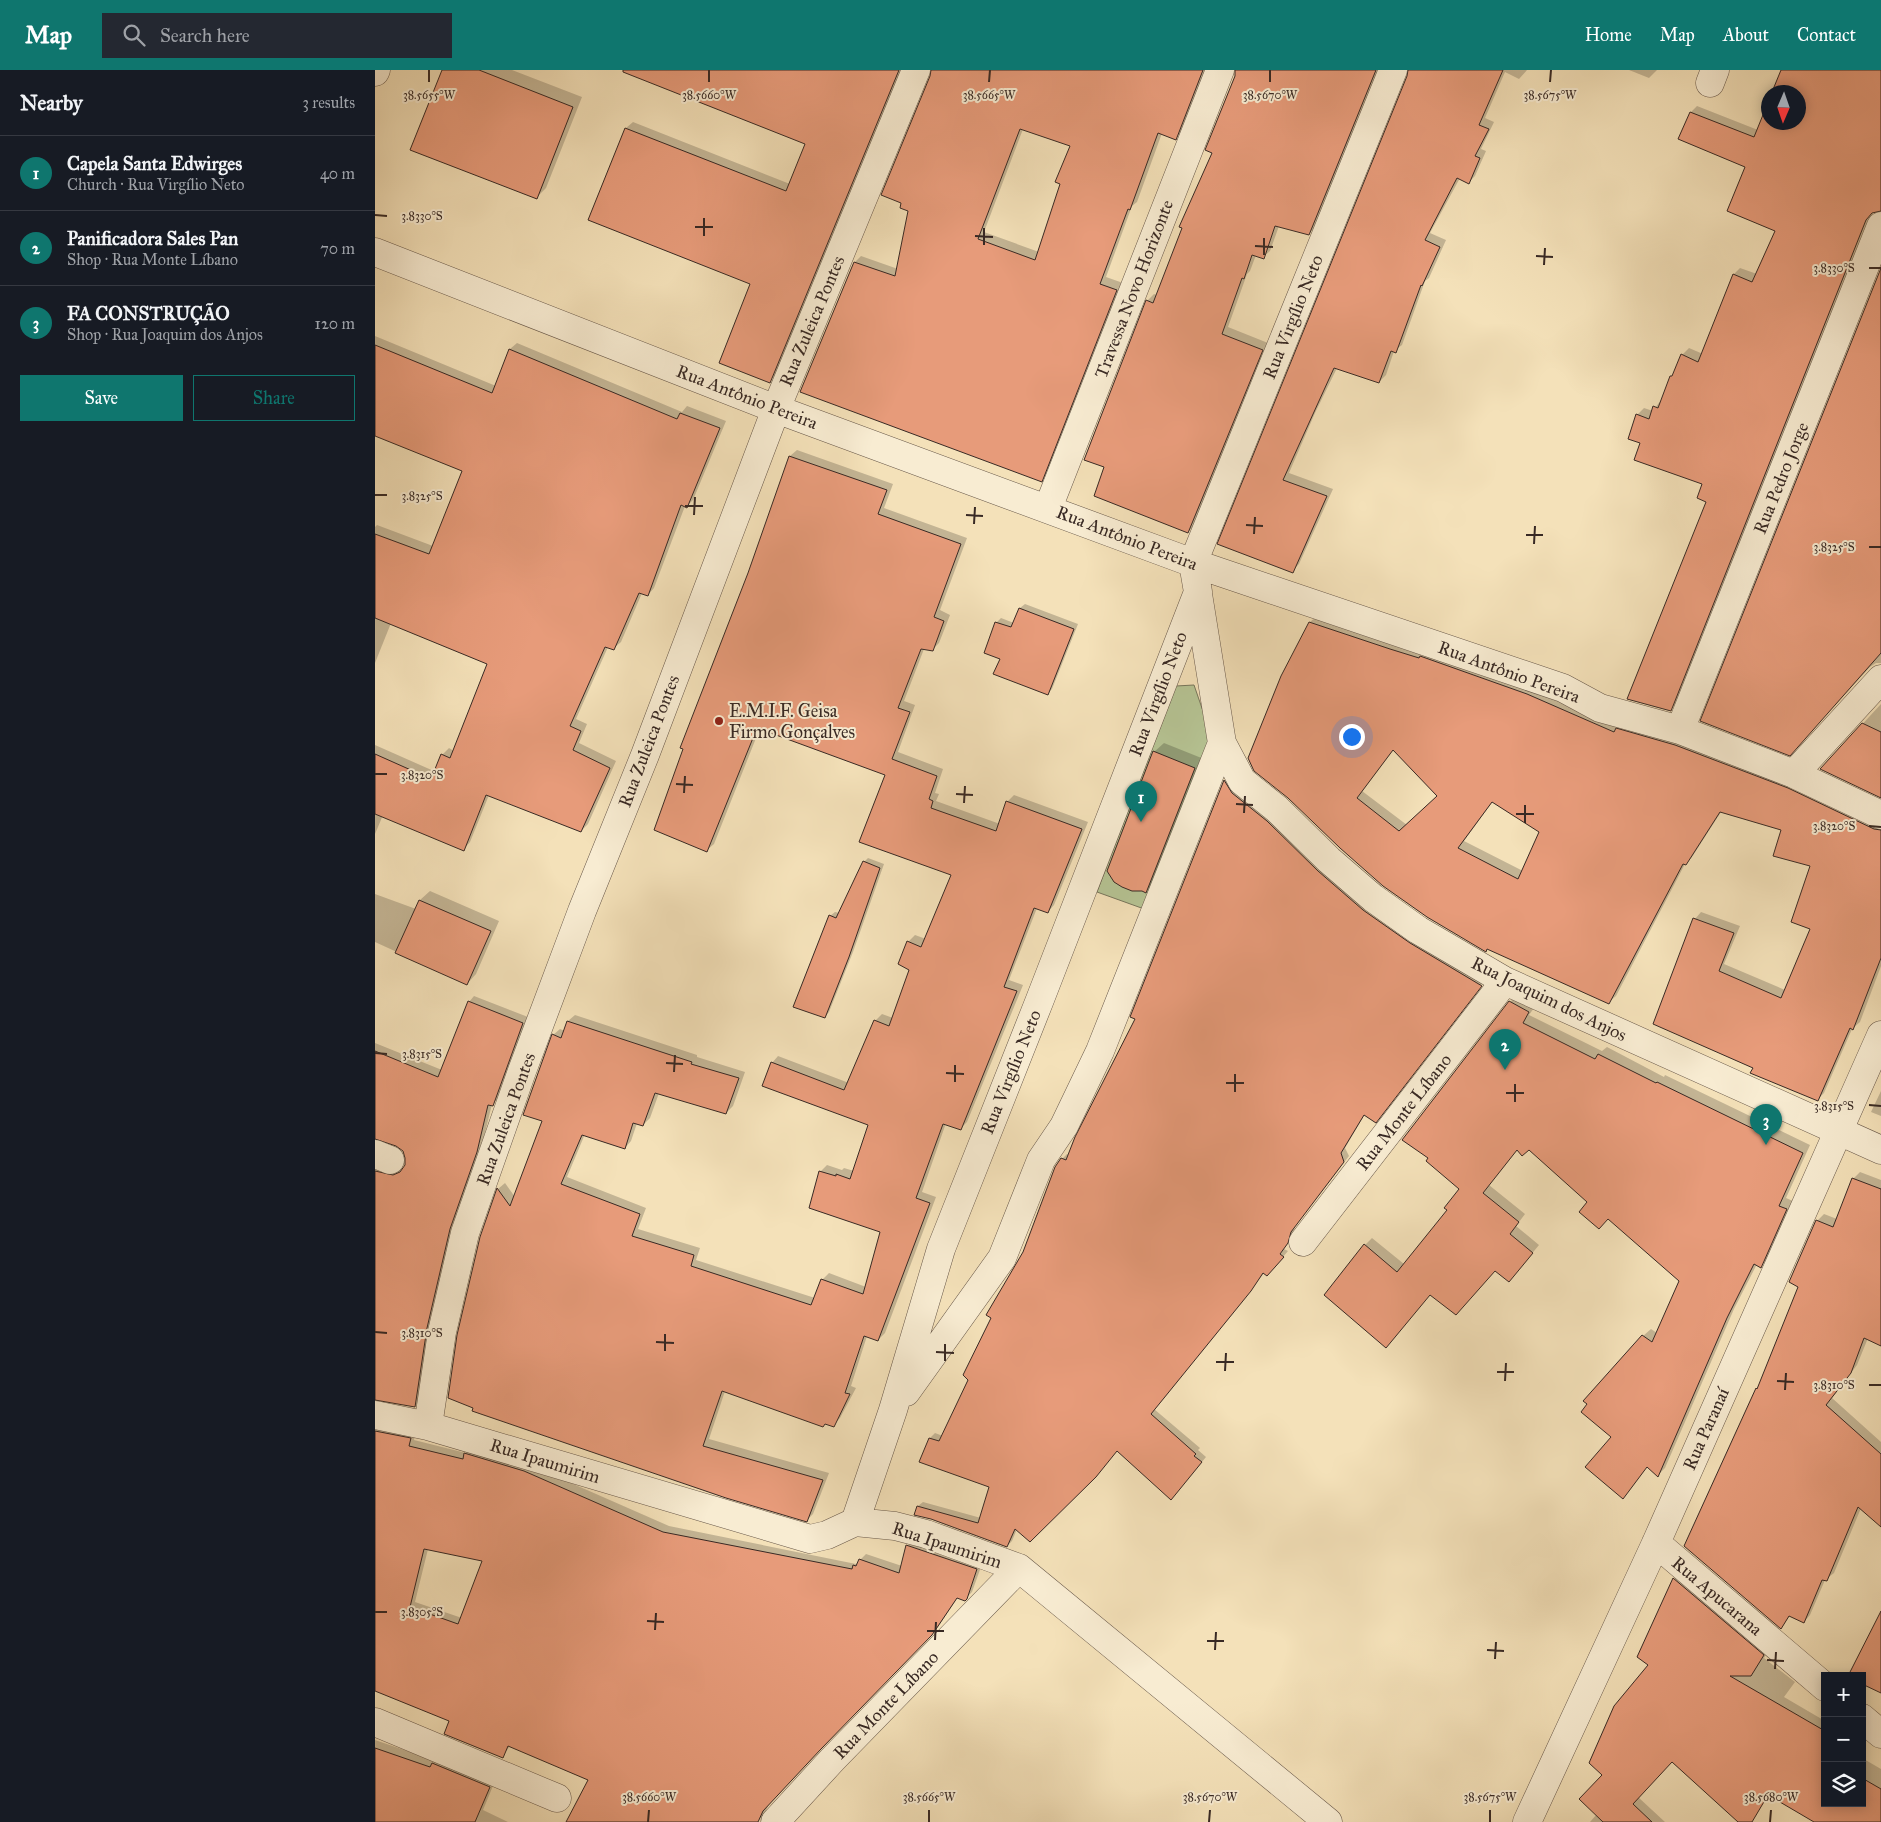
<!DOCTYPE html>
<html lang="en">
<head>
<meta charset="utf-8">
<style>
	:root { --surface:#171b24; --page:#242831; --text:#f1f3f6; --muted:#9ea1a6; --line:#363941; --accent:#0f766e }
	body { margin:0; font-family:"IM FELL Great Primer",serif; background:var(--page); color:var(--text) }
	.controls { position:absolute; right:15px; bottom:15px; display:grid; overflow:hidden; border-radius:0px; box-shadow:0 2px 12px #0003 }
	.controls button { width:45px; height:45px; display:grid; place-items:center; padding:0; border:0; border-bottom:1px solid var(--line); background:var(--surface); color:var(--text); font:25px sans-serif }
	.compass { position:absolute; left:1386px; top:15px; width:45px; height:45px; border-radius:50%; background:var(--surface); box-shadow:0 2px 12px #0003; rotate:182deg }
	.you { position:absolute; left:976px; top:666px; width:18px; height:18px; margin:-12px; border:4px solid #fff; border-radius:50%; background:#1a73e8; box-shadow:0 0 0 8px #1a73e833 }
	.badge { display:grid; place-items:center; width:32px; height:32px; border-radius:50%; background:var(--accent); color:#fff; font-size:16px; font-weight:700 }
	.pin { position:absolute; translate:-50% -41px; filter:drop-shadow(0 1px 2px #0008) }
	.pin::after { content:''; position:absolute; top:26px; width:18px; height:15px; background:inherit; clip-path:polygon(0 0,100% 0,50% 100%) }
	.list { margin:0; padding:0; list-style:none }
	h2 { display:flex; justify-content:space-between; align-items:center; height:65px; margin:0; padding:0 20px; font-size:21px }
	h2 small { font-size:16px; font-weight:400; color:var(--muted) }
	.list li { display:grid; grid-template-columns:32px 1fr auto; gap:15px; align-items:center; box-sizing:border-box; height:75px; padding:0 20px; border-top:1px solid var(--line) }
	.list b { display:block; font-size:19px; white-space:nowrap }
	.list p { margin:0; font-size:16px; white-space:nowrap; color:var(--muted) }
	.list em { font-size:16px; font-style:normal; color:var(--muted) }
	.actions { display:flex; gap:10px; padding:15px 20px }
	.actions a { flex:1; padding:11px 0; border:1px solid var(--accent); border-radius:0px; text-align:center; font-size:18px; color:var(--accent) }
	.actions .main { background:var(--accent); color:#fff }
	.icon { flex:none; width:28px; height:28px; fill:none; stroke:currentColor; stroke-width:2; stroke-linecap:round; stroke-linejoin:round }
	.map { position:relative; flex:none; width:1506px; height:1752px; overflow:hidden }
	header { display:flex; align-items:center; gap:30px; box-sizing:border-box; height:70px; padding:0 25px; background:var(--accent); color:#fff }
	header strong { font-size:24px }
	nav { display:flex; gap:28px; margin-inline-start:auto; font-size:18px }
	.search { width:350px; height:45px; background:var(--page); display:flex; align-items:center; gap:12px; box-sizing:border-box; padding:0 18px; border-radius:0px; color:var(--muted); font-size:19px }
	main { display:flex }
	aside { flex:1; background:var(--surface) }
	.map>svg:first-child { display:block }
	.green { fill:#b6c494; stroke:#77765c }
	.shadow { fill:#0003; fill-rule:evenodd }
	.building { fill:#e79b7a; stroke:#382924; fill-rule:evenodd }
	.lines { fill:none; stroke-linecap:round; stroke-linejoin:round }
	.minor-casing { stroke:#675749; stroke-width:29 }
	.minor { stroke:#f8ecd2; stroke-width:28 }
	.ticks { fill:none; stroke:#382924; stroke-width:2 }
	.poi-dot { fill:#8f2418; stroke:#f8ecd2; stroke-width:2 }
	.labels { text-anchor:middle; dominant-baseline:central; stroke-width:4; stroke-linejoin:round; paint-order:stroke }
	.street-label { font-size:18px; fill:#382924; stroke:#f8ecd2 }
	.poi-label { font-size:18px; fill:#382924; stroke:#f8ecd2; text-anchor:start }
	.ticks-label { font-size:12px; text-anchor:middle; fill:#382924; stroke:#f8ecd2; stroke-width:4; stroke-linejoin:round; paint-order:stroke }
</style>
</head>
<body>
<header>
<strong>Map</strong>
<div class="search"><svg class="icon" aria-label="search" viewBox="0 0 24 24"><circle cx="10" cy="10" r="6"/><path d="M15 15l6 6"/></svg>Search here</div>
<nav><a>Home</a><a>Map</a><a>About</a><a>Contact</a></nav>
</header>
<main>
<aside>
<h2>Nearby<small>3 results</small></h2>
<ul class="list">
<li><span class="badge">1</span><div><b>Capela Santa Edwirges</b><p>Church · Rua Virgílio Neto</p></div><em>40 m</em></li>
<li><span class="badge">2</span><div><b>Panificadora Sales Pan</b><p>Shop · Rua Monte Líbano</p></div><em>70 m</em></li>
<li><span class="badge">3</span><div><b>FA CONSTRUÇÃO</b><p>Shop · Rua Joaquim dos Anjos</p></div><em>120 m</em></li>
</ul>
<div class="actions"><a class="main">Save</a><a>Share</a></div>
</aside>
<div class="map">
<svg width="1506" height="1752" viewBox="0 0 1506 1752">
	<rect width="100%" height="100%" fill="#f4e1b9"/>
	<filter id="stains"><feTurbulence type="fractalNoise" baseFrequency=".004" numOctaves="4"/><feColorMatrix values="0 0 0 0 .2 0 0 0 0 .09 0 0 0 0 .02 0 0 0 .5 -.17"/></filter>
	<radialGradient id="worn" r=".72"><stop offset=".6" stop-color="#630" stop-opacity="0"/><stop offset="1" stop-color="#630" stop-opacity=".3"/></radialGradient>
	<path class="green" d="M819,615L840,676L772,840L722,822L801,616Z"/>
	<path class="shadow" d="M68,0H137L207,27L171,118L161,128Z
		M274,0H527L401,304L395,311L377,213L215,149L251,58L258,52L415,114L431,73Z
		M558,0H831L807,61L801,68L787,63L762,132L757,136L731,207L748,213L673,404L666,410L480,192L486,186L523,199ZM648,59L697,76L664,182L609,162Z
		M862,0H1004L940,157L934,164L904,156L895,181L888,187L881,185L875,201L872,204L853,257L893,273L820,455L813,462L731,396L772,231L779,224L782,225L839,82Z
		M1035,0H1152L1144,9L1130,2L1110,48L1119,52L1106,79L1111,81L1100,106L1094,112L1085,108L1055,163L1071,170L1054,208L1050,211L1027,275L1019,281L1011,305L1004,312L962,298L940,343L914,403L958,419L924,494L917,501L844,473Z
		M1254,0H1282L1274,8Z
		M1407,0H1506V129L1498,142L1302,633L1295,640L1333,431L1328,413L1267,372L1262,345L1269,338L1278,341L1286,330L1307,285L1314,278L1328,284L1359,204L1365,198L1382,204L1401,160L1372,97L1316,42L1322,36L1383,60L1394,52H1424V22H1398Z
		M1506,202V593H1501L1495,597L1421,677Z
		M0,266L121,316L135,279L142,273L307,342L312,336L351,351L318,430L312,436H310L279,518L273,525L267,523L246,572L239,578L233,577L201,649L212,654L204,673L241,691L213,754L206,761L114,725L95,772L89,779L8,745L0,764V675L61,702L67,685L74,678L79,681L113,593L16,553L0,593V457L2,455L58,476L88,400L0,365Z
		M422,380L518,414L509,438L592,468L565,540L575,545L564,573L557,580L549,579L529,631L540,635L523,682L568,699L560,723L564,724L561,731L625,754L632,732L639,725L713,752L679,835L673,842L662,838L634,910L648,915L592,1052L585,1059L571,1053L547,1122L561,1127L510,1263L503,1270L492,1266L476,1316L481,1318L465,1348L458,1355L350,1321L334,1369L454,1403L438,1444L432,1450L351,1427L106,1168L123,1119L130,1113L140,1127L169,1050L178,965L185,959L190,961L193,951L200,945L322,985V987L370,1002L358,1036L351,1043L284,1023L275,1048L268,1055L262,1053L256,1071L250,1078L210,1064L192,1107L271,1138L263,1159L325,1178L321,1190L440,1228L447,1210L454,1203L491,1217L506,1161L445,1102L452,1095L467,1100L469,1098L479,1101L495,1054L397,993L403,986L474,1013L500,951L507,944L518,948L536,899L533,872L540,865L551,869L578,804L512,705L385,658L339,774L332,780L374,504L415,386Z
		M650,534L703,554L677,619L673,623L626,588L621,553L626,548L639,553L645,538Z
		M942,546L1307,669L1506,753V896L1485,952L1477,959L1449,1023L1442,1030L1379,998L1320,849L1326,842L1365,856L1349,894L1410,920L1436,858L1437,795L1408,759L1346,742L1317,787L1310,794L1241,926L1234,932L874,688L935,552ZM1019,679L1063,726L1032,755L987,721ZM1118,731L1165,762L1148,801L1089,771Z
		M1506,634V726L1447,698Z
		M789,673L829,689L780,812L771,821L779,682Z
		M854,707L1110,910L1005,1046L990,1044L970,1078L974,1086L920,1156L917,1167L909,1179L913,1181L897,1200L889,1203L779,1339L825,1378L823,1380L831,1387L801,1423L743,1380L642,1459L637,1471L632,1476L543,1436L548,1432L606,1448L616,1416L555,1368L560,1363L568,1366L649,1182L687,1089L692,1084L694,1085L762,949L757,946L850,711Z
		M493,788L509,794L478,882L454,942L450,947L455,846L460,842L465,843L489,792Z
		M55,821L124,851L101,904L92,914L0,872V824L41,839L45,830Z
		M1143,924L1161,935L1154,945L1227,981L1232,977L1289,1007L1290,1005L1435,1075L1411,1128L1418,1131L1393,1189L1386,1196L1382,1194L1359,1239L1290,1398L1283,1405L1273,1396L1248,1427L1238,1367L1268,1266L1276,1259L1282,1263L1305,1210L1154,1079H1143L1114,1115L1150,1144L1141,1156L1164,1175L1141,1203L1120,1199L1055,1224L1018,1269L990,1175L997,1168L1029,1194L1074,1140L1086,1119L1135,932Z
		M99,926L153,947L123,1029L117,1034L45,1330L40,1336L0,1329V1093L23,1100L30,1098L32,1088L29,1080L21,1074L0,1068V973L67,1000L94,932Z
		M1506,1021V1046L1496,1042Z
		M1485,1102L1506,1110V1274L1493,1268L1482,1295L1457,1328L1506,1372V1456L1486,1438L1459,1503L1450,1510L1435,1545L1429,1552L1415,1546L1406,1557L1311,1476L1385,1316L1425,1217L1442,1151L1449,1144L1462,1149L1478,1109Z
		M0,1354L41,1363L39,1370L91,1383L96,1378L155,1395L294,1456L481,1494L491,1484L527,1496L533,1476L538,1470L607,1494L597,1522L590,1529L583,1527L563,1557L451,1672L394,1734L390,1743L382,1752H192L214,1709L135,1676L127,1687L75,1651L0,1619ZM53,1479L108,1490L87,1548L40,1532Z
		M1306,1503L1395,1578L1389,1588L1420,1612L1409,1627L1450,1651V1733H1487V1688L1506,1699V1752H1441L1276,1655L1263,1727L1290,1752H1215L1222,1744L1229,1705L1274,1595L1264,1586L1299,1509Z
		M0,1670L120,1711L108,1740L133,1752H0Z"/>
	<path class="building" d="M67,0H104L198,37L162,129L35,80Z
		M248,0H524L395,313L344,293L375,214L213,150L250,58L411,121L430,74L248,2Z
		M556,0H828L801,70L783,63L755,140L753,139L725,214L742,220L667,412L425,322L479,192L520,206L533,141L525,138L526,133L506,125L555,6ZM645,59L695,76L680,112L685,114L660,190L603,169Z
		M860,0H1001L934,165L900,156L889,189L877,185L869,209L867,208L847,264L888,280L813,463L719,426L729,397L709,390L771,230L778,233L807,158L804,157L837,83L830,80L860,6Z
		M1033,0H1128L1104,55L1114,59L1100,86L1105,88L1094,114L1082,108L1050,170L1065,177L1047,216L1046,215L1021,283L1016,281L1004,313L959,298L908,410L952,426L918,503L842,474L1032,6Z
		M1406,0H1506V141L1497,143L1491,150L1296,641L1252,629L1331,432L1322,428L1327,414L1259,390L1265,373L1253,369L1261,344L1274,349L1278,336L1283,338L1295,306H1297L1306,284L1323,292L1358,204L1377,212L1400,161L1352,141L1370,97L1303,69L1315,42L1379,67L1394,30V52H1424V22H1397Z
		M1506,198V583L1415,686L1325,651Z
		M0,275L117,323L134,279L302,349L305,343L345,358L312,438L306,435L273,526L264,523L239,580L230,577L195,656L206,661L198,680L235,698L206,762L111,725L89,781L0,744V684L56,709L66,684L75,688L112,594L0,548V464L54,484L87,401L0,366Z
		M414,386L512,420L503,444L586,474L559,547L569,551L558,581L546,579L523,638L535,642L517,689L562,706L554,729L558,731L556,738L621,761L631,731L707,759L673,843L659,838L629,917L642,921L586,1060L568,1054L541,1128L555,1133L503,1271L489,1266L470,1323L475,1324L459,1357L450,1354L448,1357L347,1321L328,1376L448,1410L432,1452L351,1428L97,1341L98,1338L73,1328L82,1265L105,1167L122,1118L135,1136L167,1051L148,1045L177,964L186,968L192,951L317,992L316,994L364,1008L351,1044L280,1023L268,1056L258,1053L250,1079L207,1065L186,1114L265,1144L257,1166L319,1185L316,1196L436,1235L446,1209L488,1224L505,1162L434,1138L444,1101L461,1106V1104L475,1109L493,1055L387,1016L396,992L469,1020L499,950L514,956L534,900L523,894L532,871L546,877L576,805L484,772L510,705L382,658L332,782L279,760L308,679L305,678L373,503Z
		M644,538L699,559L673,625L618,604L625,589L609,583L620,552L636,557Z
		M934,552L1015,579L1044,588L1045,586L1152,624L1239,662L1241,658L1300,675L1413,718L1499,759L1506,760V888L1478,960L1475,958L1443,1031L1375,1003L1378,998L1278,954L1318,848L1359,863L1344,901L1406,928L1435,859L1416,852L1435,796L1398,786L1406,760L1345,742L1311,795L1308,794L1234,934L1112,879L1111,882L1052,847L1008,816L965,778L913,728L879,701L873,688L906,606ZM1018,680L1062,726L1024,761L982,728ZM1117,732L1164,762L1143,809L1083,778Z
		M1487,653L1506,662V728L1445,699Z
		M778,681L820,698L771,823L767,821H757L747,817L739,812L732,801Z
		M849,710L857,723L892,751L943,801L988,840L1035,873L1107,916L1001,1053L989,1045L966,1083L969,1092L916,1162L913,1173L905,1184L909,1187L892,1206L888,1203L876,1221L776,1344L821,1384L819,1386L827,1392L796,1430L742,1381L721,1407L655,1472L640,1459L632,1477L556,1449L539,1445L542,1436L603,1453L614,1417L544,1392L554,1368L564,1371L593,1310L588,1305L616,1248L611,1245L648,1182L680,1097L686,1088L691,1090L700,1067L760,949L755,947Z
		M488,791L505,798L474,887L450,948L418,937L454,845L461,848Z
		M44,830L116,861L92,915L20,883Z
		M93,931L148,953L118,1036L113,1035L102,1082L75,1159L52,1258L40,1337L0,1330V1101L18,1105L25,1102L30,1095V1088L28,1081L21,1076L0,1069V981L63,1007Z
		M1134,931L1154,942L1148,953L1220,989L1223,984L1281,1013L1282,1012L1428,1083L1404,1136L1412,1139L1386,1198L1379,1194L1352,1248L1283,1407L1272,1397L1248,1429L1210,1397L1236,1367L1206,1342L1212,1334L1208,1331L1267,1265L1277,1272L1304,1211L1233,1149L1224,1159L1204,1142L1212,1132L1154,1080L1147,1086L1142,1080L1108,1123L1144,1152L1135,1164L1158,1183L1134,1212L1120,1201L1081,1245L1055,1225L1011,1278L949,1225L989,1174L1022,1202L1072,1140L1069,1138L1084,1119L1051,1091L1053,1088L1027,1070Z
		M1477,1108L1506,1119V1276L1489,1268L1476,1303L1451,1335L1506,1384V1457L1483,1437L1452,1511L1447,1510L1429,1553L1414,1546L1406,1559L1309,1476L1381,1318L1382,1319L1423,1217L1414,1212L1441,1150L1458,1157Z
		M0,1361L36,1368L34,1376L88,1389L89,1383L149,1401L288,1462L477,1499L478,1495L481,1496L484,1489L524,1503L531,1475L602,1499L592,1529L590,1531L582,1528L557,1565L446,1679L388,1741L383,1752H191L213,1710L133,1676L128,1688L69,1664L74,1651L0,1621ZM49,1479L107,1491L83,1554L35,1537Z
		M1298,1508L1389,1585L1376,1606H1355L1450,1661V1733H1487V1708L1506,1719V1752H1439L1393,1725L1377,1752H1363L1297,1692L1258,1734L1277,1752H1228L1204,1729L1227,1705L1214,1693L1239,1636L1273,1595L1262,1587Z
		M1506,1541V1623L1487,1614V1606H1473Z
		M0,1678L55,1697L57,1693L115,1717L100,1752H0Z"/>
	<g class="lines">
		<defs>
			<path id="minor" d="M0,2L1,0
				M1335,13L1340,0
				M0,182L401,339L818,493L1188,618L1225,638L1305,660L1419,704L1506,745
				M673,438L845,0
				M823,524L847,673L867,711L902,739L954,790L998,828L1043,860L1130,911L1506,1080
				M1305,660L1506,156
				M1419,704L1506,609
				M0,1084L15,1090
				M928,1172L1130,911
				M531,1322L627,1188L666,1090L689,1056L725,981L847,673
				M0,1345L53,1356L435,1469L452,1465L480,1452L520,1456L551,1464L644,1498L953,1752
				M53,1356L67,1262L90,1163L147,1001L207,841L270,685L401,339L541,0
				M480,1452L518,1340L566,1179L664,932L823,522L818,493L1018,0
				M1281,1473L1450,1617
				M1487,1648L1506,1664
				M0,1652L182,1728
				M400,1752L457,1690L644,1498
				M1152,1752L1281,1473L1506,965"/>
		</defs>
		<use href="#minor" class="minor-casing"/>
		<use href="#minor" class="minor"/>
	</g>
	<path class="ticks" d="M54,12V0M334,12V0M614,12L615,0M895,12V0M1175,12L1176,0M0,145L12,146M320,157H338M329,166V148M600,166L618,167M609,175V158M880,176L898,177M889,185V168M1161,186L1178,187M1169,195L1170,178M1494,198H1506M0,425H12M310,436H328M319,445L320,427M591,445L608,446M599,454L600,437M871,455L888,456M879,464L880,447M1151,465H1168M1159,474L1160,456M1494,477H1506M0,704H12M301,714L318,715M309,723L310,706M581,724L598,725M589,733L590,716M861,734L878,735M869,743L870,726M1141,744H1159M1150,753V735M1494,756L1506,757M0,983L12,984M291,993L308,994M299,1002L300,985M571,1003L589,1004M580,1012V995M851,1013H869M860,1022V1004M1131,1023H1149M1140,1032V1014M1494,1035L1506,1036M0,1262L12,1263M281,1272L299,1273M290,1281V1264M561,1282L579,1283M570,1291V1274M841,1292H859M850,1301L851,1283M1122,1302H1139M1130,1311L1131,1293M1402,1311L1419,1312M1494,1315H1506M1410,1320L1411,1303M0,1542H12M272,1551L289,1552M280,1560L281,1543M552,1561H569M560,1570L561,1552M832,1571H849M840,1580L841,1562M1112,1580L1129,1581M1120,1589L1121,1572M1392,1590L1409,1591M1400,1599L1401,1582M273,1752L274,1740M554,1752V1740M834,1752L835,1740M1115,1752V1740M1395,1752L1396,1740"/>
	<circle class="poi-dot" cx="344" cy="651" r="5"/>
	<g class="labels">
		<g class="street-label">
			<text transform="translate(759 219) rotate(-69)">Travessa Novo Horizonte</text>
			<text transform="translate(918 247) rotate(-68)">Rua Virgílio Neto</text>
			<text transform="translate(437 251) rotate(-67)">Rua Zuleica Pontes</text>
			<text transform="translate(372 327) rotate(21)">Rua Antônio Pereira</text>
			<text transform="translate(1406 408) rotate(-68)">Rua Pedro Jorge</text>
			<text transform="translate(752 468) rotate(21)">Rua Antônio Pereira</text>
			<text transform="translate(1134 602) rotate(20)">Rua Antônio Pereira</text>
			<text transform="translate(783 624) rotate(-69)">Rua Virgílio Neto</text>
			<text transform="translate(274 671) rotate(-69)">Rua Zuleica Pontes</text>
			<text transform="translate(1174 929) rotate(26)">Rua Joaquim dos Anjos</text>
			<text transform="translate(636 1002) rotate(-68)">Rua Virgílio Neto</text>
			<text transform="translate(1029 1042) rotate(-52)">Rua Monte Líbano</text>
			<text transform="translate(131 1049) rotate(-70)">Rua Zuleica Pontes</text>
			<text transform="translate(1331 1359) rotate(-66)">Rua Paranaí</text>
			<text transform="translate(170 1391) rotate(17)">Rua Ipaumirim</text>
			<text transform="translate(572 1475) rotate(18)">Rua Ipaumirim</text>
			<text transform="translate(1342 1526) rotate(40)">Rua Apucarana</text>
			<text transform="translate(511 1635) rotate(-46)">Rua Monte Líbano</text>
		</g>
		<g class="poi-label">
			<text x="354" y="641">E.M.I.F. Geisa<tspan x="354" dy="21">Firmo Gonçalves</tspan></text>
		</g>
	</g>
	<g class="ticks-label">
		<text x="54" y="29">38.5655°W</text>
		<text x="334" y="29">38.5660°W</text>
		<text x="614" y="29">38.5665°W</text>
		<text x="895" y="29">38.5670°W</text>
		<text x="1175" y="29">38.5675°W</text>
		<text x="47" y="150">3.8330°S</text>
		<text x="1459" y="202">3.8330°S</text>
		<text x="47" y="430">3.8325°S</text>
		<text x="1459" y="481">3.8325°S</text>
		<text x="47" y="709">3.8320°S</text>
		<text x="1459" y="760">3.8320°S</text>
		<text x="47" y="988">3.8315°S</text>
		<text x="1459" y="1040">3.8315°S</text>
		<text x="47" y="1267">3.8310°S</text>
		<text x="1459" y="1319">3.8310°S</text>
		<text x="47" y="1546">3.8305°S</text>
		<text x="274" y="1731">38.5660°W</text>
		<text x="554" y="1731">38.5665°W</text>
		<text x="835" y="1731">38.5670°W</text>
		<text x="1115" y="1731">38.5675°W</text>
		<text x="1396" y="1731">38.5680°W</text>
	</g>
	<rect width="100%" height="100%" filter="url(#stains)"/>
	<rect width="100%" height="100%" fill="url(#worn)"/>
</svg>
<div class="controls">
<button>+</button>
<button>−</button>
<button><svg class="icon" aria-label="layers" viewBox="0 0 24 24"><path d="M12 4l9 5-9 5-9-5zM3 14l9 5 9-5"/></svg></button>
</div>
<svg class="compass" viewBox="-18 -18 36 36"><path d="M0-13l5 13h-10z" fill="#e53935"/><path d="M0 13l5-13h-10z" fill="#9ea1a6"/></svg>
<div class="you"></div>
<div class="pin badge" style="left:766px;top:752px">1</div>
<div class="pin badge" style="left:1130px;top:1000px">2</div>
<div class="pin badge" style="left:1391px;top:1075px">3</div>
</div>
</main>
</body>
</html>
